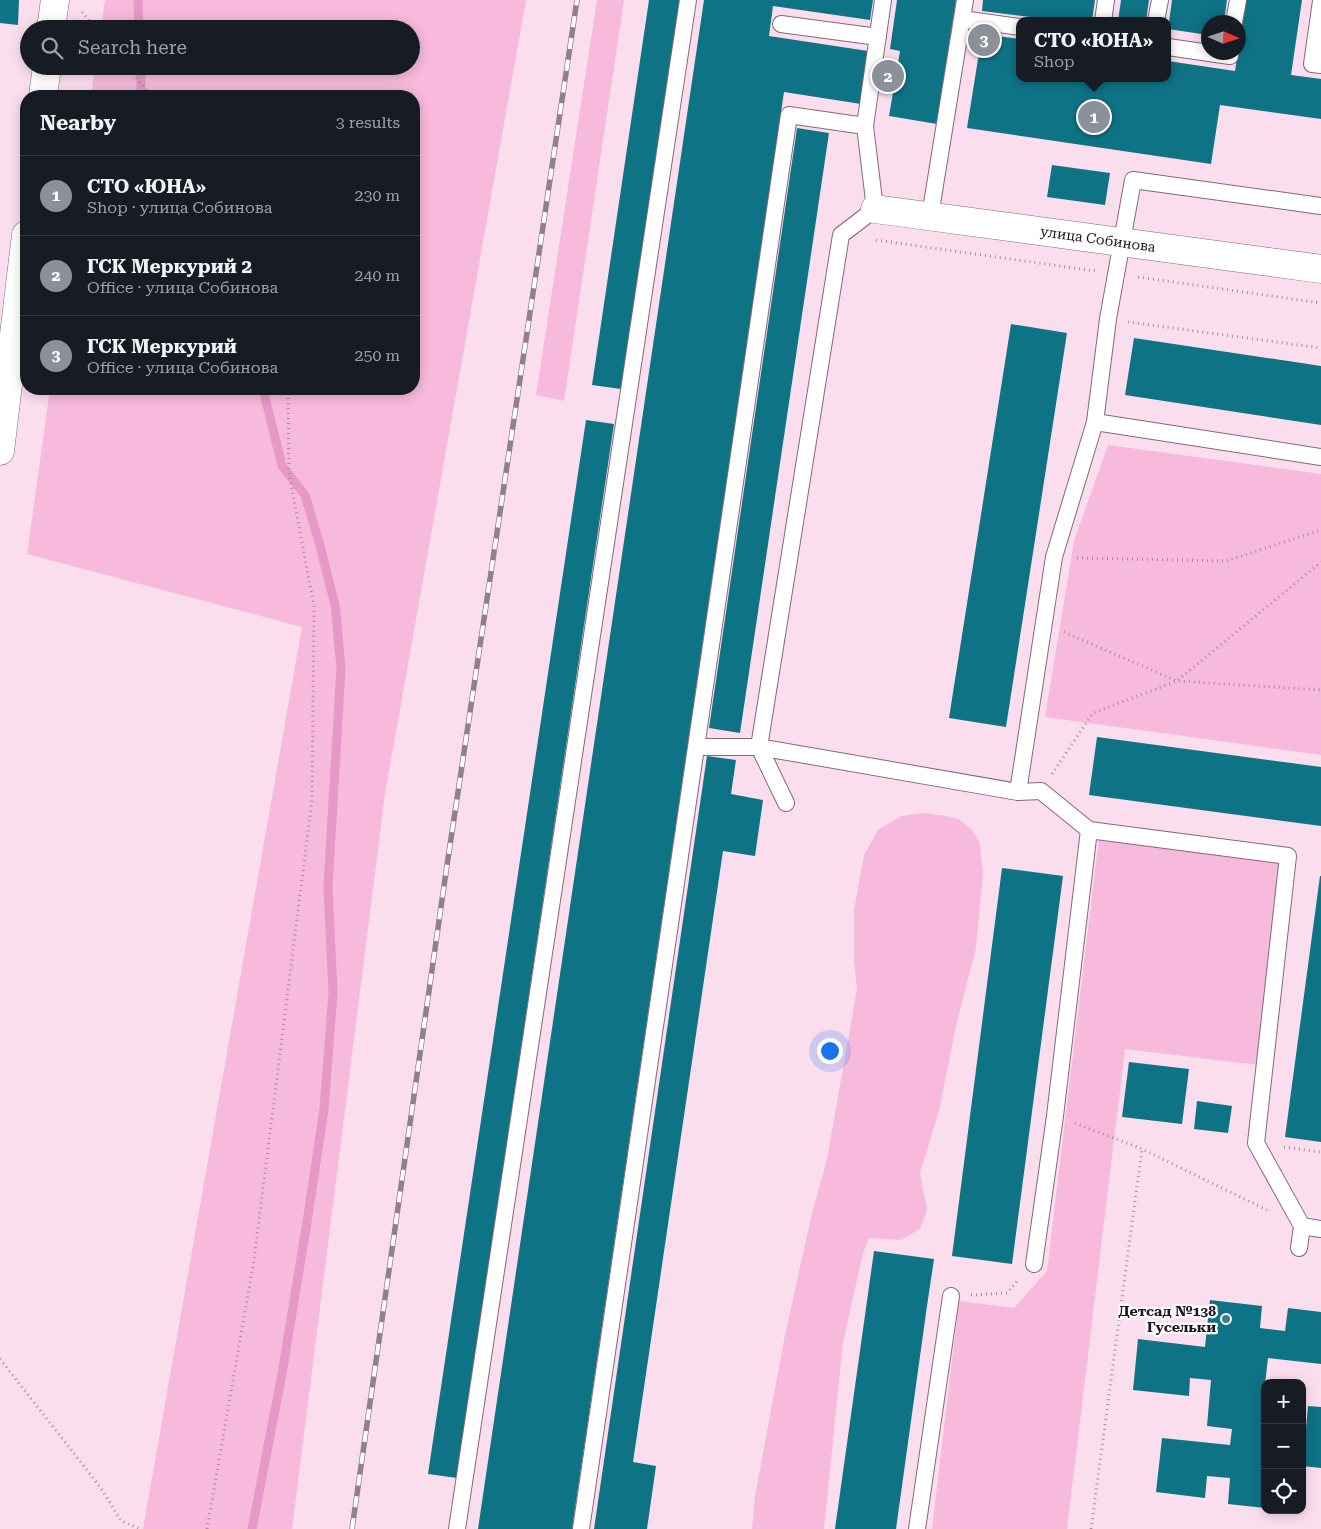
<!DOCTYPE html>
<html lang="en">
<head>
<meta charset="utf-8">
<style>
	:root { --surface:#171b24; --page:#242831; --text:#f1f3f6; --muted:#9ea1a6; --line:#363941; --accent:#8c9099 }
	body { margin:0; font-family:"Roboto Serif",serif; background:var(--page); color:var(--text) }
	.controls { position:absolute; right:15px; bottom:15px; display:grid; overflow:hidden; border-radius:10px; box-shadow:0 2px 12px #0003 }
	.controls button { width:45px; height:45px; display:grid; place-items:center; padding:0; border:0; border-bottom:1px solid var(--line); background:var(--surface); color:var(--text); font:25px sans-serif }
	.compass { position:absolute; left:1201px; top:15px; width:45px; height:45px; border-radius:50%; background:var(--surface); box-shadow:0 2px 12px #0003; rotate:93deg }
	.you { position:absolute; left:829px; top:1050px; width:18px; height:18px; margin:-12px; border:4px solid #fff; border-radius:50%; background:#1a73e8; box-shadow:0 0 0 8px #1a73e833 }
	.badge { display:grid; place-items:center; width:32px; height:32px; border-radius:50%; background:var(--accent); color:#fff; font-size:16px; font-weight:700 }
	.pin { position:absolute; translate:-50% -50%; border:2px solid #fff; box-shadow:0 1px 5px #0006 }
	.popup { position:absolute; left:1016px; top:17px; width:155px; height:65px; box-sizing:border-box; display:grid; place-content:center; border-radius:10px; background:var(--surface); filter:drop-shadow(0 1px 4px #0005); font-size:16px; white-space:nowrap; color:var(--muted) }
	.popup b { font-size:19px; color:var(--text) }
	.popup::after { content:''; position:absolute; left:50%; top:100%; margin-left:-10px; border:10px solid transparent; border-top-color:var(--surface) }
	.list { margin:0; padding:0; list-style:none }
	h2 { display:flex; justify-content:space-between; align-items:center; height:65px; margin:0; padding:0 20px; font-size:21px }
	h2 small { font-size:16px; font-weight:400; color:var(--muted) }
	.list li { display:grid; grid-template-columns:32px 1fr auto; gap:15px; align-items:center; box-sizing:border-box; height:80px; padding:0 20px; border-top:1px solid var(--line) }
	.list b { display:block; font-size:19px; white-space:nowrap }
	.list p { margin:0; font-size:16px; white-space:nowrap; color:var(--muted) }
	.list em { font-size:16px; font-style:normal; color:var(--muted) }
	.icon { flex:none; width:28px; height:28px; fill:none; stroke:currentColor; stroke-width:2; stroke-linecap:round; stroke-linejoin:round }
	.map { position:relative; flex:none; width:1321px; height:1529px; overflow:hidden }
	.search { position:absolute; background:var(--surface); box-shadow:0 2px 12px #0003; left:20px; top:20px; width:400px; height:55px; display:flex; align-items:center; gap:12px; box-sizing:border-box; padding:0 18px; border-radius:28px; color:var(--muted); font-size:19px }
	.panel { position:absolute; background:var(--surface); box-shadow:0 2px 12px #0003; left:20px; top:90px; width:400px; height:305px; border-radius:20px }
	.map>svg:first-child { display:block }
	.green { fill:#f7b9dc }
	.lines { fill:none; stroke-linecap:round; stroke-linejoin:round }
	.stream { stroke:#e698c6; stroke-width:9 }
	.building { fill:#0f7386 }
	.lane-casing { stroke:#866779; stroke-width:18 }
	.street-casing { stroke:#866779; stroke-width:29 }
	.path { stroke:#a48d99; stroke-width:3; stroke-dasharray:1 4; stroke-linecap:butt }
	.lane { stroke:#fff; stroke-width:16 }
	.street { stroke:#fff; stroke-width:28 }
	.rail-casing { stroke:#937e89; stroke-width:5.5 }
	.rail { stroke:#fff; stroke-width:4; stroke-dasharray:11; stroke-linecap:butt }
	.poi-dot { fill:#3a7e8e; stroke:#fff; stroke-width:2 }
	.labels { text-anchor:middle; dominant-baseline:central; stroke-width:4.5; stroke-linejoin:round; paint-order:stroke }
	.street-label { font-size:14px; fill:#23161d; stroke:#fff }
	.poi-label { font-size:14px; font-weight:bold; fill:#23161d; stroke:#fff; text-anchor:end }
</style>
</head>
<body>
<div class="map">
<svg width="1321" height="1529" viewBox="0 0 1321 1529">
	<rect width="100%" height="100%" fill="#fbdeee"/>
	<path class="green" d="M105,0H526L385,794L292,1529H143L302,627L27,554L50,389H414V96H91L95,66H411V29H101Z
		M597,0H624L564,401L536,395Z
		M1108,445L1321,474V755L1045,717L1074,541Z
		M922,813L947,816L959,819L972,830L980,844L983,872L976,948L956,1026L939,1111L920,1173L927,1210L920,1229L901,1240L869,1238L863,1253L843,1342L824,1529H752L755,1496L785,1335L812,1213L827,1159L857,989L854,960V910L864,855L878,830L901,816Z
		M1099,837L1282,859L1258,1065L1125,1049L1067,1529H932L959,1301L1014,1308L1047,1271Z"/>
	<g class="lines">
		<path class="stream" d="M138,0L139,29
			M141,96V66
			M252,1529L282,1374L308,1216L324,1109L333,993L328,886L341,668L335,605L319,542L305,495L282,466L263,389"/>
	</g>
	<path class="building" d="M0,0H19L18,25L0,23Z
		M649,0H680L621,389L592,385Z
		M704,0H873L870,20L773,6L769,36L868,51L861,104L784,92L572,1529H478Z
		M897,0H956L937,124L889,116L900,51L890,49Z
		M983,0H1095L1092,21H1064L982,11Z
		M1121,0H1149L1146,21H1118Z
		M1172,0H1227L1224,22H1208V35L1168,29Z
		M1246,0H1302L1291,75L1321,79V119L1220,105L1211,164L967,128L982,34L1020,39V78H1168V61L1235,71Z
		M884,72L892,73L891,81L883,80Z
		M797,128L829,133L740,733L709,728Z
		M1052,165L1110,173L1105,205L1047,197Z
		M1011,324L1067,333L1006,727L949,718Z
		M1134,338L1321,366V425L1125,395Z
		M586,420L614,424L457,1478L428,1474Z
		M1097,737L1321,767V826L1089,795Z
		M707,756L736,760L731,794L763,800L755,856L723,851L633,1462L656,1466L647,1529H594Z
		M1002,868L1063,876L1012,1264L952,1256Z
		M1320,876H1321V1142L1285,1137Z
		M1129,1062L1189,1069L1182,1124L1122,1117Z
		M1197,1101L1232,1106L1228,1133L1194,1129Z
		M874,1251L934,1259L927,1306L896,1529H835Z
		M1210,1300L1262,1306L1260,1328L1285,1331L1288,1308L1321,1312V1364L1268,1358L1263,1402H1265V1508L1228,1504L1230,1478L1207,1476L1205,1498L1156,1492L1162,1438L1230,1445L1232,1429L1207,1426L1211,1380L1190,1378L1189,1396L1133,1390L1138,1339L1205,1347Z
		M1308,1406L1321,1407V1468L1302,1466V1427L1306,1428Z"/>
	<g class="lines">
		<defs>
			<path id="lane" d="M1321,1L1312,64L1321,65
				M962,19L1020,27
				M1103,21L1106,0
				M1156,21L1160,0
				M1234,22L1238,0
				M781,24L878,37
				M1168,47L1230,56V52
				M1321,206L1133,180L1108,319L1095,422L1054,557L1018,792L1041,791L1089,830L1288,856L1256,1143L1302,1226L1321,1229
				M930,216L965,0
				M1095,422L1321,457
				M697,747H759L1018,792
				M786,803L759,747L841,235L875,209L865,126L883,0
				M1299,1248L1302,1226
				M1034,1264L1055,1116L1089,830
				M457,1529L688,0
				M581,1529L789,115L865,126
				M917,1529L951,1296"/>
			<path id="street" d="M51,29L55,0
				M43,96L47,66
				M875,209L1321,269
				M0,451L26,235"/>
		</defs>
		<use href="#lane" class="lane-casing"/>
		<use href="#street" class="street-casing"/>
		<path class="path" d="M82,12L96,29
			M127,66L151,96
			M876,240L1095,271
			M1138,277L1321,303
			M1128,322L1321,348
			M1077,558L1226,561L1321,530
			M1064,632L1177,681L1321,690
			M1052,774L1093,713L1177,681L1321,562
			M1075,1123L1142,1149L1267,1210
			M1284,1147L1321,1152
			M971,1295L1007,1293L1019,1279
			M0,1359L101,1488L121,1521L141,1529
			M207,1529L254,1260L312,800L314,606L289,473L288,389
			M1091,1529L1142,1149"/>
		<use href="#lane" class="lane"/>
		<use href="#street" class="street"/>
		<defs>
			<path id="rail" d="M352,1529L446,872L577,0"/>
		</defs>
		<use href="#rail" class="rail-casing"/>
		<use href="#rail" class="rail"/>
	</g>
	<circle class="poi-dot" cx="1226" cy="1319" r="5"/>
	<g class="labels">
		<g class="street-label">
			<text transform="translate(1098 239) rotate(8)">улица Собинова</text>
		</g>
		<g class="poi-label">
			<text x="1216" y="1311">Детсад №138<tspan x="1216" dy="16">Гусельки</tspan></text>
		</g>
	</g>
</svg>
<div class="controls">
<button>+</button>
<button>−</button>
<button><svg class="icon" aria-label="locate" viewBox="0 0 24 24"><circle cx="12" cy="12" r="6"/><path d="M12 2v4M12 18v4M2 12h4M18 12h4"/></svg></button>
</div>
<svg class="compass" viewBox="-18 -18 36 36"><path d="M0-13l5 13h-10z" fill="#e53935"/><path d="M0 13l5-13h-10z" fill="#9ea1a6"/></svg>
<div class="you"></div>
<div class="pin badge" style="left:1094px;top:117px">1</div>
<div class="popup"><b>СТО «ЮНА»</b>Shop</div>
<div class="pin badge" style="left:888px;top:76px">2</div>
<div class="pin badge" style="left:984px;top:40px">3</div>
<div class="search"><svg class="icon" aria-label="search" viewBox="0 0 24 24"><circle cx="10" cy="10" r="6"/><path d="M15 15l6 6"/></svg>Search here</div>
<section class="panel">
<h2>Nearby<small>3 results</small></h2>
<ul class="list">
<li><span class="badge">1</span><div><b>СТО «ЮНА»</b><p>Shop · улица Собинова</p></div><em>230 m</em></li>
<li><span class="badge">2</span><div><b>ГСК Меркурий 2</b><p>Office · улица Собинова</p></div><em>240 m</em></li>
<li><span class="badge">3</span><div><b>ГСК Меркурий</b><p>Office · улица Собинова</p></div><em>250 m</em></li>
</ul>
</section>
</div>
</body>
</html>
